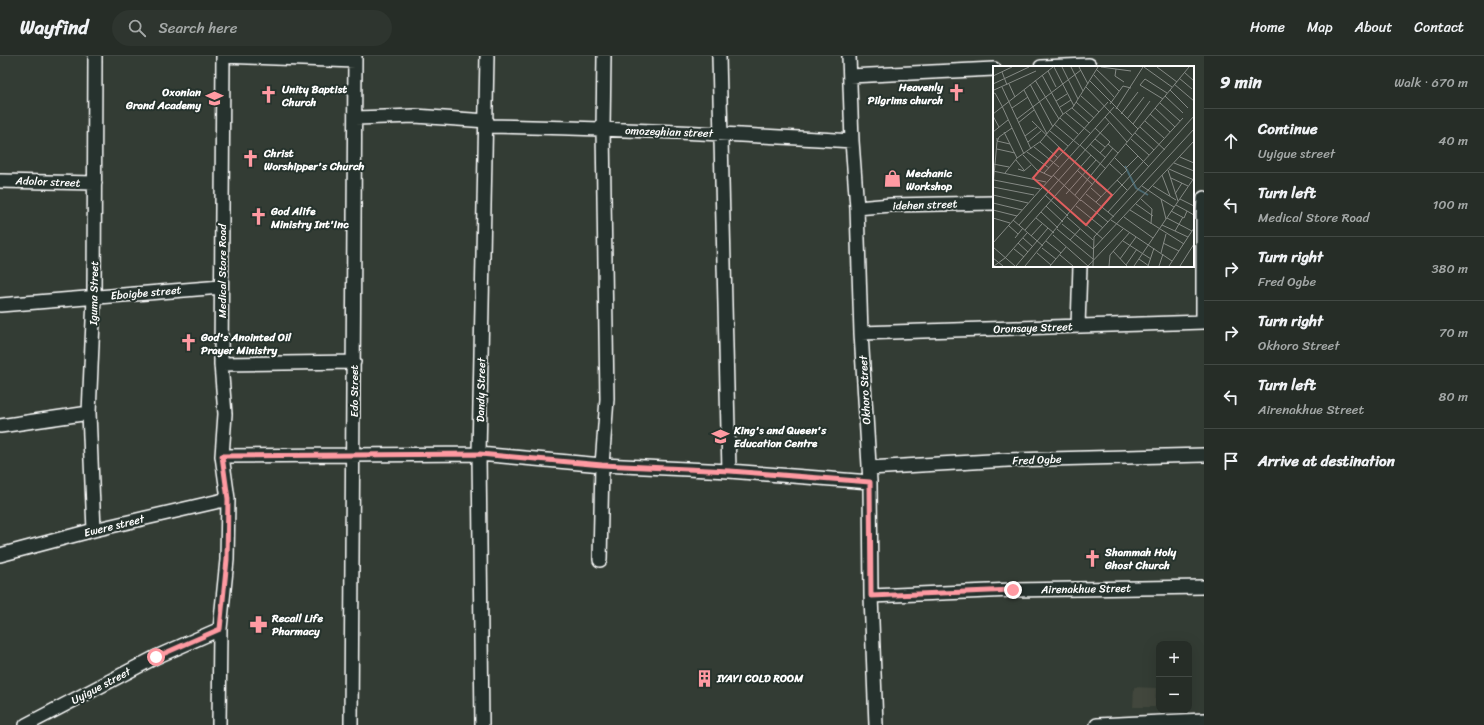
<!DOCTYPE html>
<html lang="en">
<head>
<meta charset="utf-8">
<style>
	:root { --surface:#262d27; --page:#2e352f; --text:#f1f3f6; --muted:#a4a8a7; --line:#424944 }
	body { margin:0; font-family:Sriracha,sans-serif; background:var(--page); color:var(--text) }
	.controls { position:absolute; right:12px; bottom:12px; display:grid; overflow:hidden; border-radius:8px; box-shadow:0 4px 16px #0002 }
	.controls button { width:36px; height:36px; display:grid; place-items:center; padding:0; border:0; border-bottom:1px solid var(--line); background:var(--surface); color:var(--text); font:20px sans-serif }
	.stop { position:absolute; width:12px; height:12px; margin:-9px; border:3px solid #ff9aa2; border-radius:50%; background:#fff }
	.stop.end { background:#ff9aa2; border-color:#fff; box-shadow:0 1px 4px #0008 }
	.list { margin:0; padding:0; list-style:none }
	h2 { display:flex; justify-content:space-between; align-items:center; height:52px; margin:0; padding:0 16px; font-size:17px }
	h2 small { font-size:13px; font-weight:400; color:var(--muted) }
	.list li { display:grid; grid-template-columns:26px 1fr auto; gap:12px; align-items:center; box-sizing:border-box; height:64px; padding:0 16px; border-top:1px solid var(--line) }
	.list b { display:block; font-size:15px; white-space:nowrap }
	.list p { margin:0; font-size:13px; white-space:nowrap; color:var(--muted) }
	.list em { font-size:13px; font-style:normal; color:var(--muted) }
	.icon { flex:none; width:22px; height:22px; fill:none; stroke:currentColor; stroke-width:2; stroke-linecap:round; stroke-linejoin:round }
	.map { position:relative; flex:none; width:1204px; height:669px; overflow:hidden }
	header { display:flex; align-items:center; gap:24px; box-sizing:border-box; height:56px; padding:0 20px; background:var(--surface); border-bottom:1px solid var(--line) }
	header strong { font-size:19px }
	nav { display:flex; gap:22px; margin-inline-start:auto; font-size:14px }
	.search { width:280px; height:36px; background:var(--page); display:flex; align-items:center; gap:10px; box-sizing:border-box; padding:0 14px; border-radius:22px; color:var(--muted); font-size:15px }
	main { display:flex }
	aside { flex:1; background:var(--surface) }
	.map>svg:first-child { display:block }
	.built { fill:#42473c }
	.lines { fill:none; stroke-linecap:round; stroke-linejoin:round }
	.minor-casing { stroke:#fff; stroke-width:16 }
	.minor { stroke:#26332d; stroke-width:13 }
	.route { stroke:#ff9aa2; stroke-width:5 }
	.labels { text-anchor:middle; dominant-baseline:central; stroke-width:4; stroke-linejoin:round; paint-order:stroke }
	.poi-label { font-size:11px; font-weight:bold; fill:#fff; stroke:#26332d; text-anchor:start }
	.street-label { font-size:11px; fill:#fff; stroke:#26332d }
	.inset-river { fill:none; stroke:#49676f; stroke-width:2 }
	.inset-road { fill:none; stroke:#858a85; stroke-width:1 }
	.view { fill:#e05e5e; fill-opacity:0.15; stroke:#e05e5e; stroke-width:2 }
	.inset-edge { fill:none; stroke:#fff; stroke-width:2 }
</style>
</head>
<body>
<header>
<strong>Wayfind</strong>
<div class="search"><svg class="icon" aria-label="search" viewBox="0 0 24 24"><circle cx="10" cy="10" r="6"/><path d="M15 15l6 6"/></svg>Search here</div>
<nav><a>Home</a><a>Map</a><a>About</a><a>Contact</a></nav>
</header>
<main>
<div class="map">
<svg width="1204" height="669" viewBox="0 0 1204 669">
	<rect width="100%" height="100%" fill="#333c34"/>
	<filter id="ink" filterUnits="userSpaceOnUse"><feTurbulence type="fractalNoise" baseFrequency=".025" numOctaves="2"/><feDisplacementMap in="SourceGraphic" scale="8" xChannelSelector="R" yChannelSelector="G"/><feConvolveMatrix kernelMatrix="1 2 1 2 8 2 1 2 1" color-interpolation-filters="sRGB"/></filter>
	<g filter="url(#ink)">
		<path class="built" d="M1134,631L1156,632L1155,651H1133Z"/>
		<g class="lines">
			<defs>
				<path id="minor" d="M223,0L355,5
					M719,0L729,415
					M849,0L852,85L857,152L861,277L870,426L871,540L876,669
					M1041,11L1089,9
					M850,20L994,13
					M356,62L415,60L487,65
					M487,70C609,72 730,78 852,85
					M0,125L95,127
					M857,152L891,149L994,147
					M0,249L221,231
					M1203,266V158L1204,142
					M1078,270L1080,210
					M861,277L1204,266
					M221,308L354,306
					M0,370L89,357
					M222,400L479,398L602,409L729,415L870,426
					M869,412L1008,404L1204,399
					M94,474L89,357L94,242L95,0
					M0,499L94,474L228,443
					M600,504L602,409L607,343L603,73L604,0
					M871,540L1013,534L1204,531
					M26,669L156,601L220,573
					M219,669L220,573L227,504L228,443L222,400L225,358L221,308L223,0
					M351,669L355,0
					M482,669L479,398L487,0
					M1097,669L1204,664"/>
			</defs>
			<use href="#minor" class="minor-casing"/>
			<use href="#minor" class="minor"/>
		</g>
	</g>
	<g class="lines" filter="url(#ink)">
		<path class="route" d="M156,601L220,573L227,504L228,443L222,400L480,398L602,409L730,415L870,426L871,540L1013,534"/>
	</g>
	<defs>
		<symbol id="church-bare" viewBox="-9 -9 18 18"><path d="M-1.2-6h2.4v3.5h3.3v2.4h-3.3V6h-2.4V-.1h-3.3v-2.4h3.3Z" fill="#ff9aa2" stroke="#26332d" stroke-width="2.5" paint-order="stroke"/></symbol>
		<symbol id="school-bare" viewBox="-9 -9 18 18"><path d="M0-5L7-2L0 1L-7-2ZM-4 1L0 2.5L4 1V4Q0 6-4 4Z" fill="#ff9aa2" stroke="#26332d" stroke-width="2.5" paint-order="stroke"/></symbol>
		<symbol id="shop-bare" viewBox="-9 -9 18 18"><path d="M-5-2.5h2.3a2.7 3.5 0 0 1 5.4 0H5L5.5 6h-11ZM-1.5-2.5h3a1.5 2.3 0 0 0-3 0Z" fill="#ff9aa2" stroke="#26332d" stroke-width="2.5" paint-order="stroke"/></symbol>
		<symbol id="pharmacy-bare" viewBox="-9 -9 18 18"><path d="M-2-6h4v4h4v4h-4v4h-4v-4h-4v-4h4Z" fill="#ff9aa2" stroke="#26332d" stroke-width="2.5" paint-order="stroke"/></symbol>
		<symbol id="building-bare" viewBox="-9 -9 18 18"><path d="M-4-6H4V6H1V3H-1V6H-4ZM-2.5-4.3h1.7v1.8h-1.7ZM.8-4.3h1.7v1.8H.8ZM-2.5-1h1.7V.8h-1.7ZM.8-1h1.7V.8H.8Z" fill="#ff9aa2" stroke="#26332d" stroke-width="2.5" paint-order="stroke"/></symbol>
	</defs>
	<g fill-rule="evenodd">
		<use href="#church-bare" x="944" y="24" width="25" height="25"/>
		<use href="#church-bare" x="256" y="26" width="25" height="25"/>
		<use href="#school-bare" x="202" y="30" width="25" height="25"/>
		<use href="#church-bare" x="238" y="90" width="25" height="25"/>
		<use href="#shop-bare" x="880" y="110" width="25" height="25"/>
		<use href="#church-bare" x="246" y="148" width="25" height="25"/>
		<use href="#church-bare" x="176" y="274" width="25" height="25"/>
		<use href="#school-bare" x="708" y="368" width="25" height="25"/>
		<use href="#church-bare" x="1080" y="490" width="25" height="25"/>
		<use href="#pharmacy-bare" x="246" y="556" width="25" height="25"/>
		<use href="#building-bare" x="692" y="610" width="25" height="25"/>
	</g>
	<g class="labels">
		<g class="poi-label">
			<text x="943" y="31" text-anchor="end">Heavenly<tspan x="943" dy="13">Pilgrims church</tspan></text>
			<text x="282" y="33">Unity Baptist<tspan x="282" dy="13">Church</tspan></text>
			<text x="201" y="36" text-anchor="end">Oxonian<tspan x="201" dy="13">Grand Academy</tspan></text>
			<text x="264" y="97">Christ<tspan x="264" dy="13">Worshipper's Church</tspan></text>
			<text x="906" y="117">Mechanic<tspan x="906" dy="13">Workshop</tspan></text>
			<text x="271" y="155">God Alife<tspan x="271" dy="13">Ministry Int'Inc</tspan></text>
			<text x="201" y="281">God's Anointed Oil<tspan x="201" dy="13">Prayer Ministry</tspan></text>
			<text x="734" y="374">King's and Queen's<tspan x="734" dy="13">Education Centre</tspan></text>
			<text x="1105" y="496">Shammah Holy<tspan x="1105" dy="13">Ghost Church</tspan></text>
			<text x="272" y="562">Recall Life<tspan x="272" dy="13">Pharmacy</tspan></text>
			<text x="717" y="622">IYAYI COLD ROOM</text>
		</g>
		<g class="street-label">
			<text transform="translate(669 76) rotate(2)">omozeghian street</text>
			<text transform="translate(48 126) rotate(2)">Adolor street</text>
			<text transform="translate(925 149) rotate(-2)">idehen street</text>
			<text transform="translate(222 215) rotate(-90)">Medical Store Road</text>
			<text transform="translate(94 237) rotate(-89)">Iguma Street</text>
			<text transform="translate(146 237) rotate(-5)">Eboigbe street</text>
			<text transform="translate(1033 272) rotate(-2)">Oronsaye Street</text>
			<text transform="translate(481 334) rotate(-89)">Dandy Street</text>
			<text transform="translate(865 334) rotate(-93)">Okhoro Street</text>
			<text transform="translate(354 335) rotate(-90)">Edo Street</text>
			<text transform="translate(1037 404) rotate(-2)">Fred Ogbe</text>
			<text transform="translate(114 470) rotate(-14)">Ewere street</text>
			<text transform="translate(1086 533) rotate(-1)">Airenakhue Street</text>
			<text transform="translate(101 630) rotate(-28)">Uyigue street</text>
		</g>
	</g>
	<g transform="translate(993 10)">
		<rect width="201" height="201" fill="#333c34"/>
		<path class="inset-river" d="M132,100L143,122L155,129"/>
		<path class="inset-road" d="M61,1L81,40M69,1L85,33M78,1L90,25M86,1L95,18M108,1L138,5M151,1L179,21M164,1L184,16M103,3L126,25M123,3L122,10L131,16M55,5L63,21M9,6L14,19M191,6L201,15M49,9L70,48M101,9L121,31M0,10L19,1M186,12L199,23M42,14L66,53M97,15L145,63M0,18L36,1M16,18L22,31M37,18L60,61M181,18L201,35M9,21L38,83M93,21L140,70M1,24L43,5M31,24L54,68M177,24L195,42M0,28L2,27L9,40L31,88M88,30L106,46M172,30L190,47M170,33L147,19L152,13L174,27M63,35L74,28M83,36L101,52M167,37L187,55M117,38L130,20L138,22M67,41L78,34M19,42L35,31M79,42L96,57M162,42L182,61M123,43L150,1M73,47L97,67M0,48L60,1M128,48L145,26M157,48L177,66M0,50L6,61M112,51L134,76M67,52L85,68M24,53L88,4M134,53L151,31M39,55L70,85M152,55L171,72M25,57L41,44M61,58L86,79M140,58L157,35M147,61L172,84M102,62L117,76L107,87M57,65L75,80M0,66L15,54M11,66L24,92M142,67L161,84M32,70L44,61M4,72V75L17,78M102,73L112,81M138,73L156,89M35,76L48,65M47,76L65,92M97,78L113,92M115,78L125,87M133,78L156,101M87,79L113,103M41,81L66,101M4,83L22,87M34,86L56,102M30,89L44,104L59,111M187,91L201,97M23,94L31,104M181,97L201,105M0,98L16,101M117,98L129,109M133,102L145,90M25,103L31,105L38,99M176,103L201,114M84,104L100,119M175,104L185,135M0,105L53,116M12,107L24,92L48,75L69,49L80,41L105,1M51,107L115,36M60,109L88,135M169,109L177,130M178,112L195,120M1,114L47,123M124,114L134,124M103,116L114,125M0,120L4,76L6,71L19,62M149,120L168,133L173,153M160,120L183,134M0,121L41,129M98,122L108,131M73,128L103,94M93,128L121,151M182,128L189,117M0,129L35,137M52,129L75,150M82,129L120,82M148,133L159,143L158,158M168,133L181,141M187,133L201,140M88,134L115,156M103,136L134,104L122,92M0,137L29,144M143,138L160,150M183,139L194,145M53,140L70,156M83,140L110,162M109,141L190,52M0,144L24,150M137,144L191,178M178,145L191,152L194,145L201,149M48,146L65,162M78,146L110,173M115,146L201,50M74,151L100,174M131,151L160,172M0,152L17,157M43,152L61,167M174,152L199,165M20,154L50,180M118,154L179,195M69,158L100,183M15,159L25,168M26,159L116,57M169,159L195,171M64,163L100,193M32,164L98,89M182,165L190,151M60,169L95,200M38,170L49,158M22,172L30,162M30,172L40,181M77,174L87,163M53,175L68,187M130,175L158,193M0,177L121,41M25,177L35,186M170,177L186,185M0,181L22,200M49,182L63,193M21,183L31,191M100,183L201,75M120,185L134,200M44,187L58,199M168,187L173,168M67,189L80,200M0,192L10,200M12,192L34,167M127,193L143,171M146,193L156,200M133,199L144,183M1,200L12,192M23,200L55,162M32,200L196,1M57,200L73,181M95,200L130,163M100,200L101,171L201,63M116,200L117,189L137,166M141,200L201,112M155,200L161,182M166,200L170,188M176,200L201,162M187,200L201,178"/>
		<path class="view" d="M66,82L119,129L93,159L40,112Z"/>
		<rect width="201" height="201" class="inset-edge"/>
	</g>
</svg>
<div class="controls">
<button>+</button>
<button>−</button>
</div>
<div class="stop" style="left:156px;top:601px"></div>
<div class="stop end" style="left:1013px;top:534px"></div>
</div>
<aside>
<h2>9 min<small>Walk · 670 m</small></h2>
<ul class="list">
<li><svg class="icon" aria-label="ahead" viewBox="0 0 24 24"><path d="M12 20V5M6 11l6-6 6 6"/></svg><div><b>Continue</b><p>Uyigue street</p></div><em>40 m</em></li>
<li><svg class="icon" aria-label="left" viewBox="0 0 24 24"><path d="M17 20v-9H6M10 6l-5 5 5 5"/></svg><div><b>Turn left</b><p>Medical Store Road</p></div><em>100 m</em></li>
<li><svg class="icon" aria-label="right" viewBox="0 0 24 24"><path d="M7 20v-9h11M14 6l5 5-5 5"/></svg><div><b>Turn right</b><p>Fred Ogbe</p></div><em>380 m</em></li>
<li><svg class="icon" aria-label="right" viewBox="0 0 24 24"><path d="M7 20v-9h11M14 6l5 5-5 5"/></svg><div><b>Turn right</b><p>Okhoro Street</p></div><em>70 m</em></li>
<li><svg class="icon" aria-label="left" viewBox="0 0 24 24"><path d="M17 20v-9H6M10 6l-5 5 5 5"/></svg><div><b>Turn left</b><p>Airenakhue Street</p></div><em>80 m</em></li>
<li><svg class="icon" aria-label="arrive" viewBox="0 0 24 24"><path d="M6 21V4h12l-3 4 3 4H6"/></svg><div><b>Arrive at destination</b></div></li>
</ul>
</aside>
</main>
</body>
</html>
